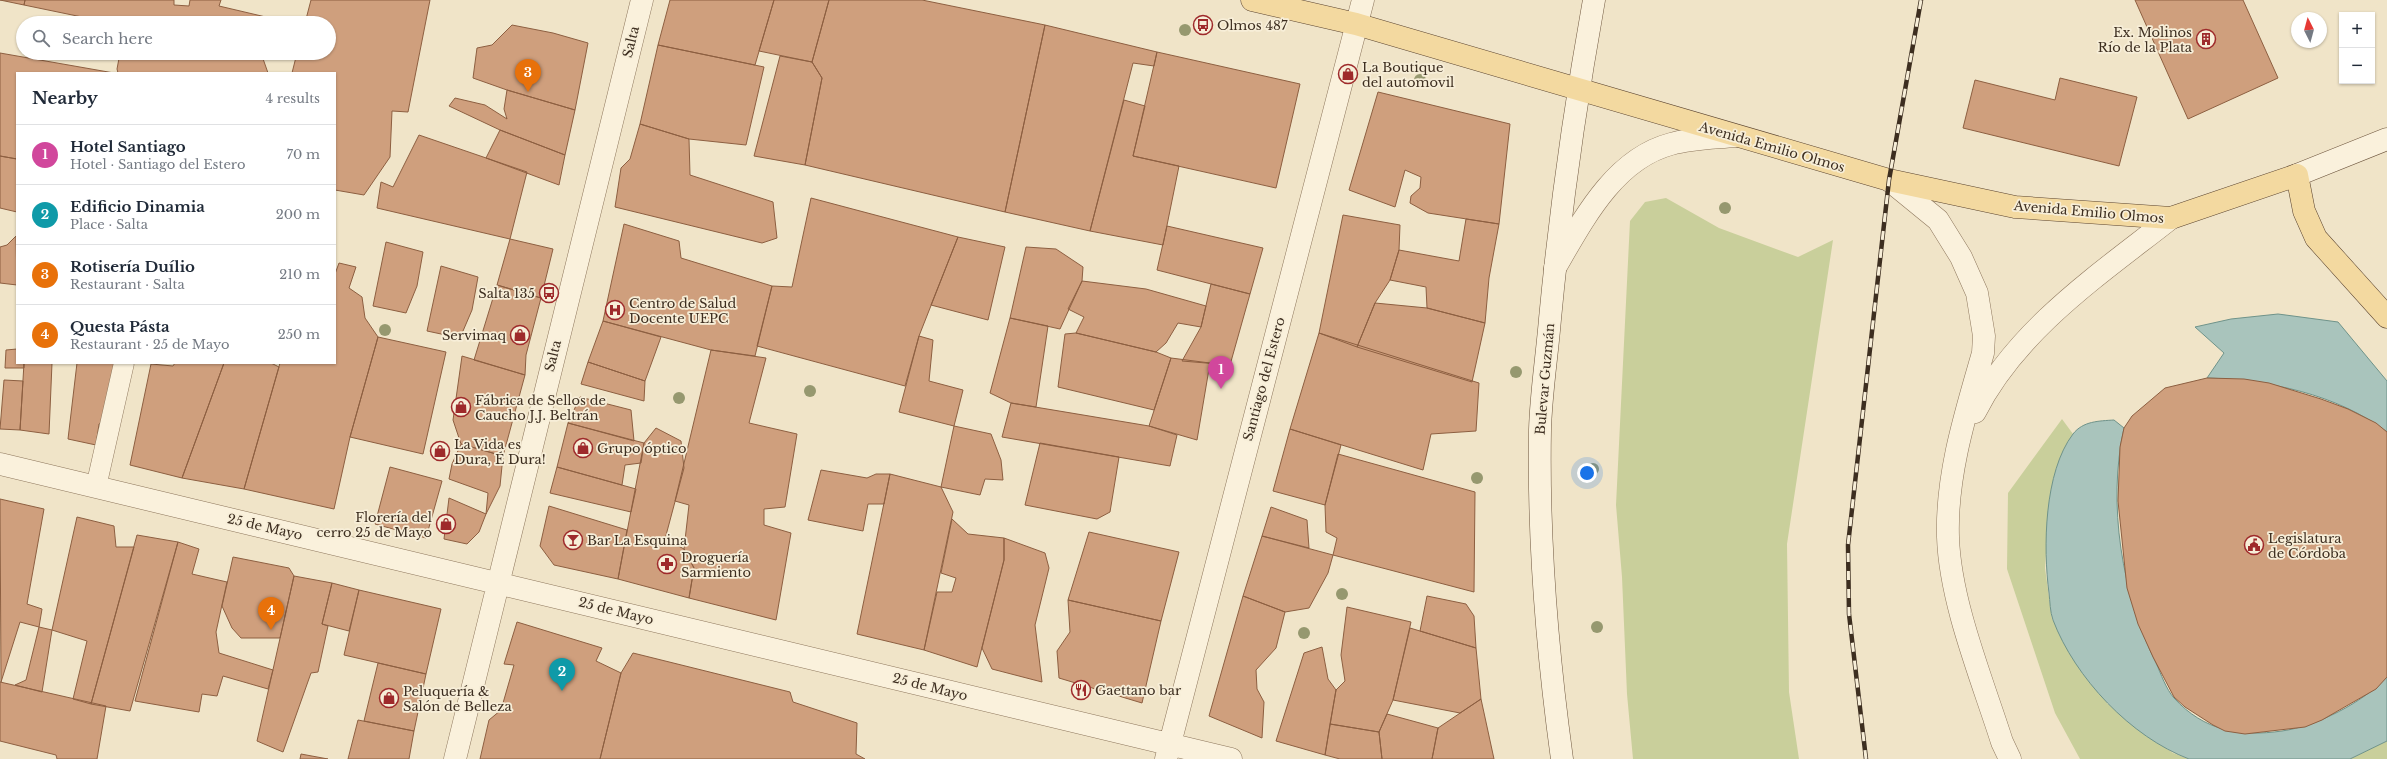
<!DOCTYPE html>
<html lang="en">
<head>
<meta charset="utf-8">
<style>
	:root { --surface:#fff; --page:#f6f6f7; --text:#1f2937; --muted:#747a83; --line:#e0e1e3; --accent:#7c3aed }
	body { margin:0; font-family:"Libre Baskerville",serif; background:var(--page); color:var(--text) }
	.controls { position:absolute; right:12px; top:12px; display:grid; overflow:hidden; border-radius:0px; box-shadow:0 1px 3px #0004 }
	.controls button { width:36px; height:36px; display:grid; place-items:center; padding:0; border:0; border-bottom:1px solid var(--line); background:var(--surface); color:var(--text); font:20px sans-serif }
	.compass { position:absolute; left:2291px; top:12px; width:36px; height:36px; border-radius:50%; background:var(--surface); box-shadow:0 1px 3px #0004; rotate:354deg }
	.you { position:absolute; left:1587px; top:473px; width:14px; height:14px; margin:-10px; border:3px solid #fff; border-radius:50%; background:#1a73e8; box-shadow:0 0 0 6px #1a73e833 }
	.badge { display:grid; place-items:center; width:26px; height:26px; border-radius:50%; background:var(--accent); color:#fff; font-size:13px; font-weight:700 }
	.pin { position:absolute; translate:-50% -33px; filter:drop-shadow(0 1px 2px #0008) }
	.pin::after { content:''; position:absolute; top:21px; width:14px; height:12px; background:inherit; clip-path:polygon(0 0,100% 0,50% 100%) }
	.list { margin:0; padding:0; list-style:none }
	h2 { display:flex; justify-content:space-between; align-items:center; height:52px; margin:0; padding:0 16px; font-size:17px }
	h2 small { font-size:13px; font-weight:400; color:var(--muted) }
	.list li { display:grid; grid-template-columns:26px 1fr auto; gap:12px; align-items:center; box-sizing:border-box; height:60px; padding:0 16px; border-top:1px solid var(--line) }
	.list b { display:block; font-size:15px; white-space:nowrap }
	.list p { margin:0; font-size:13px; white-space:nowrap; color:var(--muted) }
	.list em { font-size:13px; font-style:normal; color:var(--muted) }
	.icon { flex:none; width:22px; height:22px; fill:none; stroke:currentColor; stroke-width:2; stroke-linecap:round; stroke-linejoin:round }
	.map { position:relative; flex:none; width:2387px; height:759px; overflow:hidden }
	.search { position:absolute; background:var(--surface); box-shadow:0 1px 3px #0004; left:16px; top:16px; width:320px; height:44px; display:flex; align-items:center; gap:10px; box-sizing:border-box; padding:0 14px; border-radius:22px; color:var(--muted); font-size:15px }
	.panel { position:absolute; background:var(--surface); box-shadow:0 1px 3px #0004; left:16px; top:72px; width:320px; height:292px; border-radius:0px }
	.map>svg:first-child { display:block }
	.green { fill:#c9cf9b }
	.water { fill:#a9c4bc; stroke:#6f938a }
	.building { fill:#cf9f7d; stroke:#8d5f41 }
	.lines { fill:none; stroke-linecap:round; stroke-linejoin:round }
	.lane-casing { stroke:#8d765c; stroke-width:21 }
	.street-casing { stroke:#8d765c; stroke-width:23 }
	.secondary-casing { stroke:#6f573f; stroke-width:23 }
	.primary-casing { stroke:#5b4430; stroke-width:23 }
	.lane { stroke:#faf1dc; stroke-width:20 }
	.street { stroke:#faf1dc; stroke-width:22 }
	.secondary { stroke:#faf1dc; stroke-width:22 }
	.primary { stroke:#f3d9a0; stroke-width:22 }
	.rail-casing { stroke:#3d2e20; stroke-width:4.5 }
	.rail { stroke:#f7eed8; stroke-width:3; stroke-dasharray:9; stroke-linecap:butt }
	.tree { fill:#96986f }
	.labels { text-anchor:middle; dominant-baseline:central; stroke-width:3.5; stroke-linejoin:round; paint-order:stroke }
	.poi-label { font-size:13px; fill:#3d2e20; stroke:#f7eed8; text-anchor:start }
	.street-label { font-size:13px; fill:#3d2e20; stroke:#f7eed8 }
</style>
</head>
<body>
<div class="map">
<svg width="2387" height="759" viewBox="0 0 2387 759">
	<rect width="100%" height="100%" fill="#f0e4c8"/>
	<path class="green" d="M1666,198L1719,228L1798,257L1833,240L1787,544L1789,692L1799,759H1633L1627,694L1622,577L1616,505L1630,221L1645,202Z
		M2062,419L2073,434L2060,460L2050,495L2045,568L2052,619L2107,703L2142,732L2173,753L2189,759H2080L2055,713L2007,569L2008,493Z
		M2387,741V759H2350Z"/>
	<path class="water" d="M2278,314L2338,322L2387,381V432C2337,394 2268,380 2207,378L2224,353L2195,327L2231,319Z
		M2114,420L2124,428C2107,504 2122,594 2156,663C2161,674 2166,689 2174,698C2204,731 2240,737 2282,731C2317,726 2362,703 2387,677V741L2350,759H2189C2131,737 2075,678 2053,620C2050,612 2050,601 2049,593C2043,548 2044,472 2073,434C2083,421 2099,421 2114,420Z"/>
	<path class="building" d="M0,0H25L24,5Z
		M25,0H174V5L189,6L190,0H221L219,6L270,18L269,23H111L24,5Z
		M311,0H430L408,112L392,111L390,157L364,195L335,190V73H292L297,53H329V23H305Z
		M670,0H774L755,65L658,45Z
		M774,0H829L812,62L759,51Z
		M829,0H922L1045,25L1005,212L805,165L822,78L812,62Z
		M2135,0H2243L2278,78L2188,119Z
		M512,25L553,33L588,43L575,110L507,90L473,78L477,48L492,45Z
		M1045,25L1157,52L1154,66L1133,63L1090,231L1005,212Z
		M658,45L764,67L746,145L689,139L640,124Z
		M1157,52L1300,84L1276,188L1133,156Z
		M0,53L114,73H17V159L0,156Z
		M120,53H261L268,73H118L117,69Z
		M780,56L812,62L822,78L805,165L754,156Z
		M2060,78L2137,97L2119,166L1963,128L1975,80L2055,100Z
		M507,90L575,110L565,155L500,130L449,106L455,98L485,105L507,119L504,109Z
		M1378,92L1510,124L1499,224L1428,213L1410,203L1411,196L1420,188L1421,177L1405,170L1395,207L1349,190Z
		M1124,100L1145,106L1133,156L1179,166L1163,245L1090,231Z
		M640,124L689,139L690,175L773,202L777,238L762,243L615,207L621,168L630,159Z
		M500,130L565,155L559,185L486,158Z
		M419,135L527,172L510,239L377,208L381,182L393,187Z
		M0,156L17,159V212L0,208Z
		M811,198L958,237L919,336L905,386L757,346L772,286L792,287Z
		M1343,215L1400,225L1399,250L1390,280L1375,303L1357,347L1319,333Z
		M1466,219L1499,224L1489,278L1485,323L1427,308L1426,287L1390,280L1399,250L1459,261Z
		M624,224L679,241L681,258L772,286L755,356L711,350L603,321Z
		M1167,226L1263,248L1250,294L1157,270Z
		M16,236L17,285L0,283V247L7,245Z
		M958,237L1005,247L988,320L931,305Z
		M510,239L553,249L541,298L497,285Z
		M386,242L423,252L417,286L406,313L373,306Z
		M1026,247L1056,249L1083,267L1082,281L1060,329L1010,318Z
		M339,263L356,267L349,288L362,297L365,318L378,337L350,437L334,509L244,489L280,363H335V274Z
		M441,266L478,277L472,310L460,338L427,331Z
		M1082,281L1146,289L1206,306L1201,327L1178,323L1166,343L1156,352L1076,333L1084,317L1068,309Z
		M1211,284L1250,294L1230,365L1182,361L1201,327Z
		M497,285L541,298L526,355L525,375L474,360Z
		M1375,303L1427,308L1485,323L1472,382L1357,347Z
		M1010,318L1048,326L1036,407L1011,403L990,393Z
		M603,321L661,337L645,381L588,362Z
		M1076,333L1156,352L1171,358L1154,410L1058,387L1065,334Z
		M1319,333L1479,383L1476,431L1431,434L1423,470L1290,429Z
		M919,336L933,340L929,381L963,390L954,426L899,412Z
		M378,337L446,352L423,454L350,437Z
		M17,349V363H24V368H5L6,350Z
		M711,350L766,358L749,423L797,434L785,507L764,509V525L791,533L776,620L689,598L694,568L684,549L689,505L675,501Z
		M462,356L525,375L503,456L461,444L453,420Z
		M1171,358L1210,363L1197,440L1149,426Z
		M588,362L645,381L644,401L581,384Z
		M24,363H52L49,434L20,430Z
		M77,363H118L105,422L99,424L96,445L68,439Z
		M175,363H224L182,478L130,465L151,364L173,366Z
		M224,363H271L279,367L244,489L182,478Z
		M2207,378L2244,379L2269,383L2321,399L2348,409L2376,423L2387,432V677L2376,689L2322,720L2305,727L2245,734L2225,731L2213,725L2185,707L2174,697L2153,657L2138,624L2127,588L2118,501L2120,447L2124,428L2132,416L2165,388Z
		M4,380L23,381L20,430L0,429Z
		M580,397L631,410L634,441L568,423Z
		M1011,403L1149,426L1177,435L1170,466L1002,437Z
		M568,423L644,443L641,463L625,465L622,485L557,467Z
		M954,426L991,434L1001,460L1003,480L985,479L980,495L941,487Z
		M656,428L681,441L684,468L665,539L684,549L694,568L689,598L618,579L644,443Z
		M1290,429L1341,445L1325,505L1273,491Z
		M1040,443L1119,457L1110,512L1097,519L1025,505Z
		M461,444L503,456L500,486L486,514L488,493L449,479L452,464Z
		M1338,454L1475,492L1474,592L1333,555L1337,538L1326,532L1325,505Z
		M390,467L442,481L426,538L375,524Z
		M557,467L636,489L631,512L550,493Z
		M821,470L867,478L876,474H890L884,504H868L863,531L808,520Z
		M890,474L941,487L953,512L924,650L857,634Z
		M449,498L486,514L479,532L467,544L444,539Z
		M0,499L44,509L27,604L42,609L39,627L20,622L1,682Z
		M549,506L627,530L618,579L554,565L540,546Z
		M1271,507L1307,520L1309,548L1262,536Z
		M77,517L114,526L116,547H134L91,704L73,699L87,641L52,630Z
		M952,519L968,534L1004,538V560L977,667L924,650L937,592H952L956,578L941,573Z
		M1089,532L1179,552L1161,621L1068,600Z
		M137,535L178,542L130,711L91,704Z
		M1262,536L1333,555L1328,573L1309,608L1285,612L1243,596Z
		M1004,538L1045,553L1049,568L1035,625L1042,682L992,669L982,648L1004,560Z
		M178,542L199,549L192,574L227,582L216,632L219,653L273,670L268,689L223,676L217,696L202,694L199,712L135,701Z
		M233,557L289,568L294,576L280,638H241L232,628L222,606Z
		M294,576L332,583L322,624L328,626L318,672L311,673L283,752L257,741Z
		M332,583L359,590L349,631L322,624Z
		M359,590L441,609L426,674L344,655Z
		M1243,596L1285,612L1276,648L1256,670L1257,689L1264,702L1262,738L1209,716Z
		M1427,596L1466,604L1474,616L1476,648L1420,631Z
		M1068,600L1161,621L1142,703L1059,678L1057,651L1070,632Z
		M1347,607L1411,622L1393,700L1379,732L1330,724L1336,690L1345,681L1341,655Z
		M517,622L602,648L596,661L621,673L600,759H480L489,720L501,710L514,665L504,664Z
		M39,627L52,630L42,692L15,685L26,680Z
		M1410,628L1476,648L1481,699L1460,713L1393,700Z
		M1322,647L1328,679L1336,690L1325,755L1276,741L1304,653Z
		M633,653L790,692L793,702L857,723L856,754L865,759H600L621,673Z
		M378,663L426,674L414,731L364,721Z
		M0,682L106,706L97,759H57L56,755L0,741Z
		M1481,699L1494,759H1432L1438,728Z
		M1387,714L1438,728L1432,759H1382L1379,732Z
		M358,720L414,731L409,759H348Z
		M1330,724L1379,732L1382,759H1340L1325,755Z
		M301,754L328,759H300Z"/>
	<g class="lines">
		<defs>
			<path id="lane" d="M96,487L124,363"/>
			<path id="street" d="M1889,180L1938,220L1961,257L1977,293L1984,336L1983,353C1966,412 1946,474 1948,537C1950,602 1982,679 2002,742L2010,759
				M1555,268C1583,220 1614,159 1671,144C1692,138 1714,138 1735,136
				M1975,412C2017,329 2100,274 2171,218
				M0,464L1231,759
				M455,759L642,0
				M1166,759L1363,0"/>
			<path id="secondary" d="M2297,175L2387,139
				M1562,759C1547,650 1538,541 1540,430C1541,393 1547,356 1550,319C1560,212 1575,106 1594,0"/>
			<path id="primary" d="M1252,0L1356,24L1889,180L2015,207L2171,218L2297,175L2304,211L2316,238L2387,317"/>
		</defs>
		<use href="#lane" class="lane-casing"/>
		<use href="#street" class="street-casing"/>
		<use href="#secondary" class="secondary-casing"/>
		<use href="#primary" class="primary-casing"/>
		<use href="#lane" class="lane"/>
		<use href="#street" class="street"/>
		<use href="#secondary" class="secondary"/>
		<use href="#primary" class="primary"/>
		<defs>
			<path id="rail" d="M1866,759L1849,614L1848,545L1889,180L1921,0"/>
		</defs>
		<use href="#rail" class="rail-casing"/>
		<use href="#rail" class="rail"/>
	</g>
	<g class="tree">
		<circle cx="1185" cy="30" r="6"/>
		<circle cx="1420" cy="80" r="6"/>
		<circle cx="1725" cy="208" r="6"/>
		<circle cx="385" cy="330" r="6"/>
		<circle cx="1516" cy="372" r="6"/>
		<circle cx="810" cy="391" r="6"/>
		<circle cx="679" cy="398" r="6"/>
		<circle cx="1593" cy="469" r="6"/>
		<circle cx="1477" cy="478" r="6"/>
		<circle cx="1342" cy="594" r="6"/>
		<circle cx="1597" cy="627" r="6"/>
		<circle cx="1304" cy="633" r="6"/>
	</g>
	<defs>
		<symbol id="bus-ring" viewBox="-11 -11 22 22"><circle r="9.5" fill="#f7eed8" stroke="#9e2a2b" stroke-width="1.5"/><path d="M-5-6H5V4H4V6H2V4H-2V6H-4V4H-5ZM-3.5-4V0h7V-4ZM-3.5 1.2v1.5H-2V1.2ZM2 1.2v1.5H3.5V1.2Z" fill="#9e2a2b"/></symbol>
		<symbol id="building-ring" viewBox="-11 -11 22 22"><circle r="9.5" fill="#f7eed8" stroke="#9e2a2b" stroke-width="1.5"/><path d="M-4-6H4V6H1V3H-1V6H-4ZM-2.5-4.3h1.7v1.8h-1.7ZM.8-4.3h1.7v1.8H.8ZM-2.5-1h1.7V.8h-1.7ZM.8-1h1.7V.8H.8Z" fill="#9e2a2b"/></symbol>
		<symbol id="shop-ring" viewBox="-11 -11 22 22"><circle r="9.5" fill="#f7eed8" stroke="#9e2a2b" stroke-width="1.5"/><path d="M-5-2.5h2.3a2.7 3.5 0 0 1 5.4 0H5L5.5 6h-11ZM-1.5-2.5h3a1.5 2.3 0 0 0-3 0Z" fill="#9e2a2b"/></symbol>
		<symbol id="hospital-ring" viewBox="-11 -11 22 22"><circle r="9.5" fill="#f7eed8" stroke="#9e2a2b" stroke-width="1.5"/><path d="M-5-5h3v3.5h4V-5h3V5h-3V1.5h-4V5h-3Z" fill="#9e2a2b"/></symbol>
		<symbol id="bar-ring" viewBox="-11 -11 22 22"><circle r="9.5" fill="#f7eed8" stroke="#9e2a2b" stroke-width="1.5"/><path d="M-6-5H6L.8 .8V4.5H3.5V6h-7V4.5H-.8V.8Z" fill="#9e2a2b"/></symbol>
		<symbol id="civic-ring" viewBox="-11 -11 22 22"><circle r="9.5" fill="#f7eed8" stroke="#9e2a2b" stroke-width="1.5"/><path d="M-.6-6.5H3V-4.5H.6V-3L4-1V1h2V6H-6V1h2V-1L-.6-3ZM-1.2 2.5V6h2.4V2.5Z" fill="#9e2a2b"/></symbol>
		<symbol id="pharmacy-ring" viewBox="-11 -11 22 22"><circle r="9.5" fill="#f7eed8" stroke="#9e2a2b" stroke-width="1.5"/><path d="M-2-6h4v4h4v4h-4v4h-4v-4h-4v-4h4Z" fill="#9e2a2b"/></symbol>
		<symbol id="restaurant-ring" viewBox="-11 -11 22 22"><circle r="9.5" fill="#f7eed8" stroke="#9e2a2b" stroke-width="1.5"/><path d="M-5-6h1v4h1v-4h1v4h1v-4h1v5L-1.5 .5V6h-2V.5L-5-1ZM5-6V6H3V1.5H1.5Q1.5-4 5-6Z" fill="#9e2a2b"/></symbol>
	</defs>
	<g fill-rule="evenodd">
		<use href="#bus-ring" x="1192" y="14" width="22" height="22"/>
		<use href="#building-ring" x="2195" y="28" width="22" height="22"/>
		<use href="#shop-ring" x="1337" y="63" width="22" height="22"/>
		<use href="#bus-ring" x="538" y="282" width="22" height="22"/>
		<use href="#hospital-ring" x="604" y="299" width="22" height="22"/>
		<use href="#shop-ring" x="509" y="324" width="22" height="22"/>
		<use href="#shop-ring" x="450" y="396" width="22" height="22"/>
		<use href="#shop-ring" x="572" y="437" width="22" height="22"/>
		<use href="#shop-ring" x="429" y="440" width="22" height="22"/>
		<use href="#shop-ring" x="435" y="513" width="22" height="22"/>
		<use href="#bar-ring" x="562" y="529" width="22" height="22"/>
		<use href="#civic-ring" x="2243" y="534" width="22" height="22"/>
		<use href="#pharmacy-ring" x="656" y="553" width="22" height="22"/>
		<use href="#restaurant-ring" x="1070" y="679" width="22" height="22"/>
		<use href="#shop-ring" x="378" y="687" width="22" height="22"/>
	</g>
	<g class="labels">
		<g class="poi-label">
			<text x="1217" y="25">Olmos 487</text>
			<text x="2192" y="32" text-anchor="end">Ex. Molinos<tspan x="2192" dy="15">Río de la Plata</tspan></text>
			<text x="1362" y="67">La Boutique<tspan x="1362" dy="15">del automovil</tspan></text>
			<text x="535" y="293" text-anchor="end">Salta 135</text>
			<text x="629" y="303">Centro de Salud<tspan x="629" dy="15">Docente UEPC</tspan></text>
			<text x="506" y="335" text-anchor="end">Servimaq</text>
			<text x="475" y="400">Fábrica de Sellos de<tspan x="475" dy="15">Caucho J.J. Beltrán</tspan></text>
			<text x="454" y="444">La Vida es<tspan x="454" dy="15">Dura, É Dura!</tspan></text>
			<text x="597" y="448">Grupo óptico</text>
			<text x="432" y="517" text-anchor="end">Florería del<tspan x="432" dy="15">cerro 25 de Mayo</tspan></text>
			<text x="2268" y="538">Legislatura<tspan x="2268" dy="15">de Córdoba</tspan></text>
			<text x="587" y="540">Bar La Esquina</text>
			<text x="681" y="557">Droguería<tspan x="681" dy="15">Sarmiento</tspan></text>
			<text x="1095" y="690">Gaettano bar</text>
			<text x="403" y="691">Peluquería &amp;<tspan x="403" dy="15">Salón de Belleza</tspan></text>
		</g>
		<g class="street-label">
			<text transform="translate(631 42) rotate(-76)">Salta</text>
			<text transform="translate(1772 147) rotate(16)">Avenida Emilio Olmos</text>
			<text transform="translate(2089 212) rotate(5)">Avenida Emilio Olmos</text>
			<text transform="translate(553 356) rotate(-76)">Salta</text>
			<text transform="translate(1264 379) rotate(-75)">Santiago del Estero</text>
			<text transform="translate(1545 379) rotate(-85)">Bulevar Guzmán</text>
			<text transform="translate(265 527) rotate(13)">25 de Mayo</text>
			<text transform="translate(616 611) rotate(14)">25 de Mayo</text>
			<text transform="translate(930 687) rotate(14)">25 de Mayo</text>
		</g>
	</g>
</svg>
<div class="controls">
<button>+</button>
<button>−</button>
</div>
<svg class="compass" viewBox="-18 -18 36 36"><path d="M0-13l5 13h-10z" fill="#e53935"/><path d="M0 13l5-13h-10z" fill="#747a83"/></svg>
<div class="you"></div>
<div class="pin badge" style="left:1221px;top:389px;background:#d1479c">1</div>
<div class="pin badge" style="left:562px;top:691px;background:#0f9aa8">2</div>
<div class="pin badge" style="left:528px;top:92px;background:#e8710a">3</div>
<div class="pin badge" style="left:271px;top:630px;background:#e8710a">4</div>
<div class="search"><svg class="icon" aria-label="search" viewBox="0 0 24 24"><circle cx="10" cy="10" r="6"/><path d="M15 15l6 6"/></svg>Search here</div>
<section class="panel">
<h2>Nearby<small>4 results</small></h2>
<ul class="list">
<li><span class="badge" style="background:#d1479c">1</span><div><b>Hotel Santiago</b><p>Hotel · Santiago del Estero</p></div><em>70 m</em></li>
<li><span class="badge" style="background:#0f9aa8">2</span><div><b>Edificio Dinamia</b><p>Place · Salta</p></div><em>200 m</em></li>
<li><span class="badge" style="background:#e8710a">3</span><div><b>Rotisería Duílio</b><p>Restaurant · Salta</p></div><em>210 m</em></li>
<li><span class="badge" style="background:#e8710a">4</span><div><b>Questa Pásta</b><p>Restaurant · 25 de Mayo</p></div><em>250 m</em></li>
</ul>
</section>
</div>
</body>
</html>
